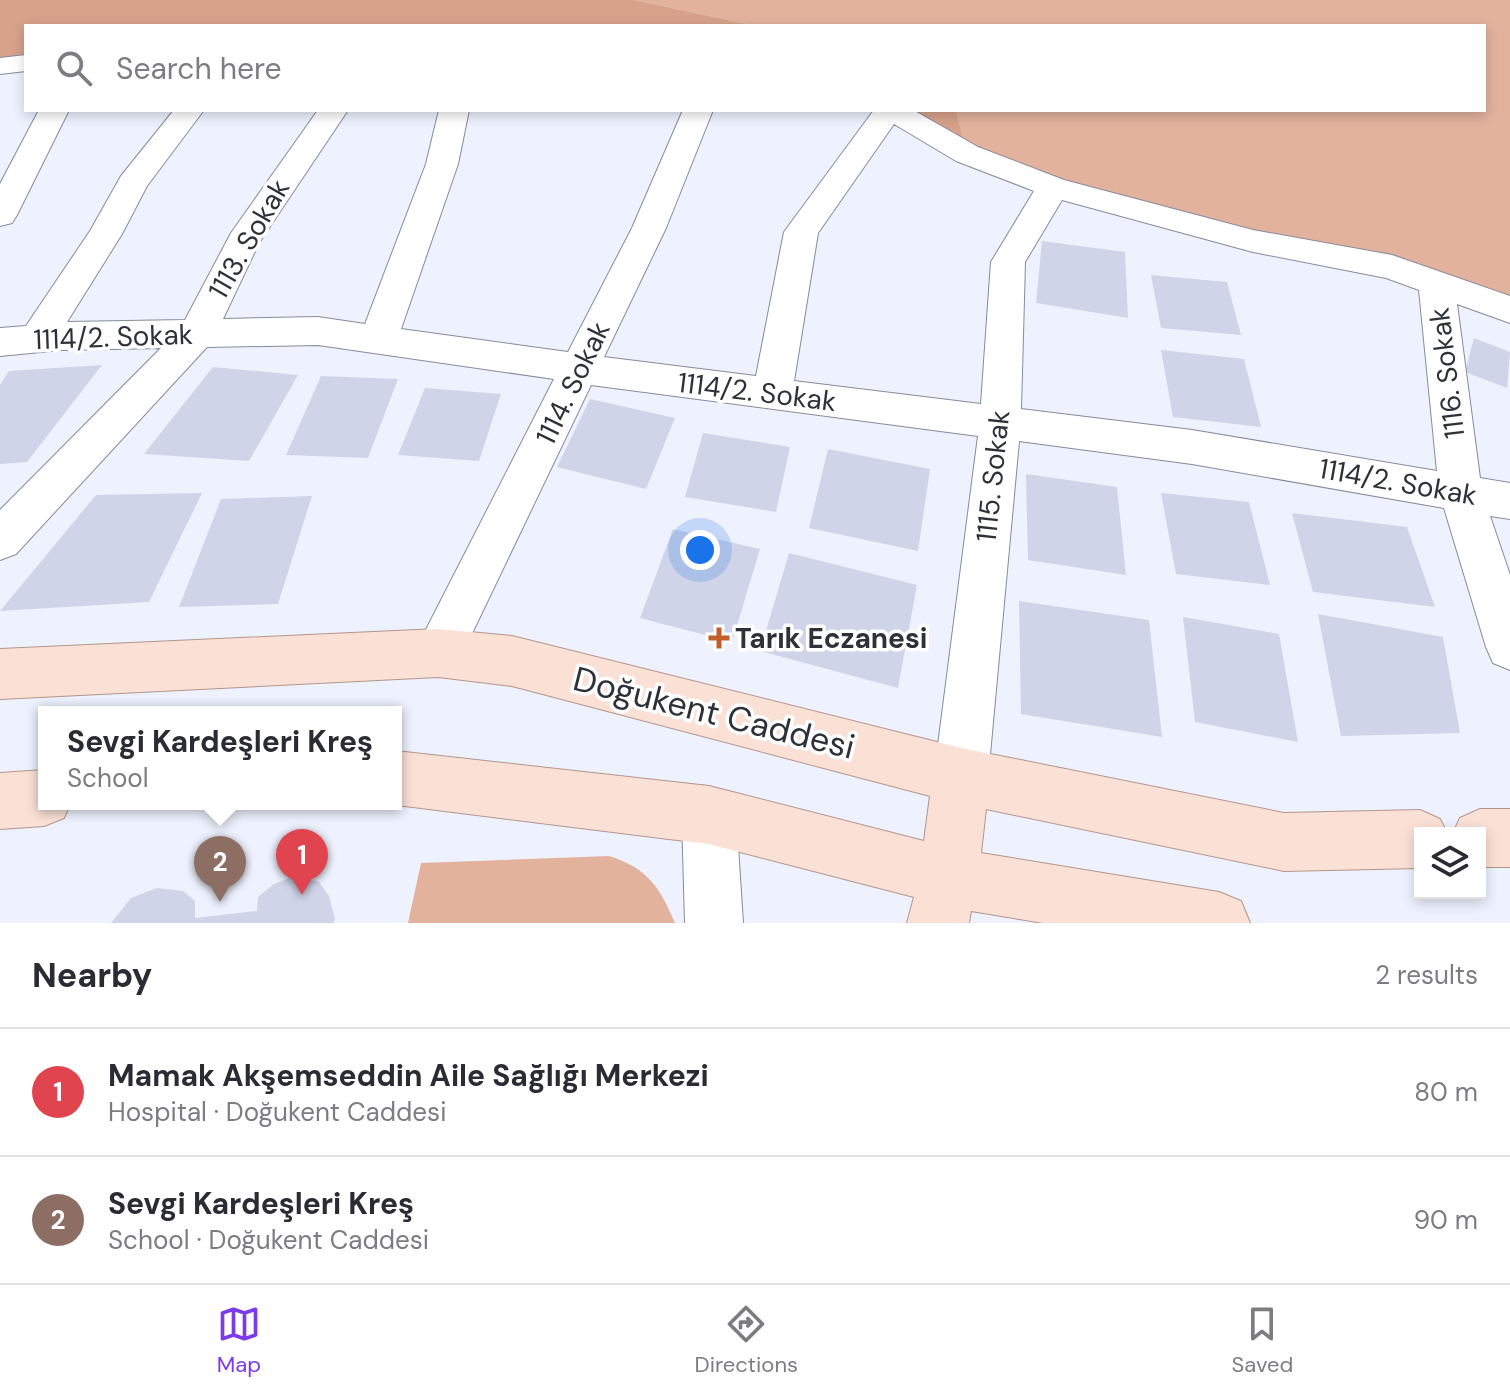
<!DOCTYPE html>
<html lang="en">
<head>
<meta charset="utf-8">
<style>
	:root { --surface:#fff; --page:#f2f2f3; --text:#2b2b33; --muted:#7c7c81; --line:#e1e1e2; --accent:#7c3aed }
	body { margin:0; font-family:"DM Sans",sans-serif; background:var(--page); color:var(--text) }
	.controls { position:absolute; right:24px; bottom:24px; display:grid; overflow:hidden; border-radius:0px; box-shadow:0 4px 12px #0003 }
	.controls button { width:72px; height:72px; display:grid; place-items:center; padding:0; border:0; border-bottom:2px solid var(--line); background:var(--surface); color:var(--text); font:40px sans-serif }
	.you { position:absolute; left:700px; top:550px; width:28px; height:28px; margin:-20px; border:6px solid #fff; border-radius:50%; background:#1a73e8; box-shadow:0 0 0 12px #1a73e833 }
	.badge { display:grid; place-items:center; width:52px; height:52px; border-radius:50%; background:var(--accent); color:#fff; font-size:26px; font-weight:700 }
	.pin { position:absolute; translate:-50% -66px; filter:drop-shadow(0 2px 4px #0008) }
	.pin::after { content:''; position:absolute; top:42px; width:28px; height:24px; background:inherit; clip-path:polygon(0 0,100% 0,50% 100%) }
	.popup { position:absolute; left:38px; top:706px; width:364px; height:104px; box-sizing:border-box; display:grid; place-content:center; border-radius:0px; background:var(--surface); filter:drop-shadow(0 2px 6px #0005); font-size:26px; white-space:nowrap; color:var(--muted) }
	.popup b { font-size:30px; color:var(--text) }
	.popup::after { content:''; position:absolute; left:50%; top:100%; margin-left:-16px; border:16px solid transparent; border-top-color:var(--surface) }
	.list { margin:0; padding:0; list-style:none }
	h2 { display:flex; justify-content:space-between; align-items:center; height:104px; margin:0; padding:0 32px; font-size:34px }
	h2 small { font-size:26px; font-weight:400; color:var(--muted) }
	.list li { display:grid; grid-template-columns:52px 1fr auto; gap:24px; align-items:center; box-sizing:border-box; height:128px; padding:0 32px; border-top:2px solid var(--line) }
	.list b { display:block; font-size:30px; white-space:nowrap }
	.list p { margin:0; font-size:26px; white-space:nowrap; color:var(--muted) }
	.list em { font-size:26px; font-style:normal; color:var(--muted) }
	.icon { flex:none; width:44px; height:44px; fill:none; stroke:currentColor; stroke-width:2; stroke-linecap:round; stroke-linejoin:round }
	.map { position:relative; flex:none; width:1510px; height:923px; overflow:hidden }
	.search { position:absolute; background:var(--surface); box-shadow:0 4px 12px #0003; left:24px; right:24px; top:24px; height:88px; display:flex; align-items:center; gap:20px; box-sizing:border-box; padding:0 28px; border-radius:0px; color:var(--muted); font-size:30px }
	.sheet { height:360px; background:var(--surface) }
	nav { display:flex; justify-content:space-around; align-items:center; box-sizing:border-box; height:112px; border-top:2px solid var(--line); background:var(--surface); font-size:22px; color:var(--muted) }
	nav a { display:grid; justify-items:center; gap:4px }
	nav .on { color:var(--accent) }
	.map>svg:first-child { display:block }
	.green { fill:#e2b29d }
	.forest { fill:#d8a28a }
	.building { fill:#cfd4e8 }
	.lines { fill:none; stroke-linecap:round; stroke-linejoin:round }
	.minor-casing { stroke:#868b9d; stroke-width:2 }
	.major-casing { stroke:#b2968c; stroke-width:2 }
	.minor { fill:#fff; fill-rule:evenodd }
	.major { fill:#fbe0d5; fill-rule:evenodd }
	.poi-dot { fill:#c35e2b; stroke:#fff; stroke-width:3 }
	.labels { text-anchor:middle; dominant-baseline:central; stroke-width:7; stroke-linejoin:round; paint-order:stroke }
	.street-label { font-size:28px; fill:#2f3139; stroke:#fff }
	.poi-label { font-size:28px; font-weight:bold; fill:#2f3139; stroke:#fff; text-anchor:start }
	.near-street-label { font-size:34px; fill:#2f3139; stroke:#fff }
</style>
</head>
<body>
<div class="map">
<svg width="1510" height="923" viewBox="0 0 1510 923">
	<rect width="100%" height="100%" fill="#eef2fe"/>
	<path class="green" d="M635,0H1510V310L1253,241L967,154L956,110H1484V26H756Z
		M609,856C648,868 660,888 675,923H408L421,863Z"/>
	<path class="forest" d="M0,0H635L756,26H26V63L0,66Z
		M892,110H956L967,154Z"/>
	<path class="building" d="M1042,241L1125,252L1128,318L1036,303Z
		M1151,275L1227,282L1241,335L1161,328Z
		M1474,338L1510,352L1507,388L1465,372Z
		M1161,350L1244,359L1261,427L1173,417Z
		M102,365L27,462L0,464V385L9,371Z
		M213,367L298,375L249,461L144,454Z
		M321,376L398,379L368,458L286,455Z
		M425,388L501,394L479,461L398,455Z
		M590,399L675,418L646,489L557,467Z
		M703,433L790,447L776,512L685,497Z
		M828,449L930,469L918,551L809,528Z
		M1026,474L1117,487L1126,575L1028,560Z
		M202,493L149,602L0,611L96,495Z
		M1161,493L1249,502L1270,585L1176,574Z
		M312,496L278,604L179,607L221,499Z
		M1292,513L1407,527L1435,607L1313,592Z
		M673,529L760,549L732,642L640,618Z
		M789,553L917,585L898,688L760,651Z
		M1019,601L1149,620L1162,737L1021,714Z
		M1318,614L1443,637L1460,733L1341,736Z
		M1183,617L1279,634L1298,742L1195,722Z
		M295,876L319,882L329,896L335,919L333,923H111L131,898L157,888L183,891L195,901V918L257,911L258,897L274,884Z"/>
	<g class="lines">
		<defs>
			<path id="minor" d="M26,55V71L0,74V58Z
				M39,110H69L17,215L12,223L0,226V184Z
				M174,110H204L147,186L122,234L67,322L185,320L231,233L318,110H348L259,243L223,319L318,317L365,324L426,164L439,110H469L458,164L401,329L568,352L632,228L683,110H713L666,228L604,357L756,376L784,232L874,110H913L978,147L1064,180L1253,230L1392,255L1510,296V323L1457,304L1480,478L1510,483V519L1490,516L1510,575V670L1493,663L1486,647L1444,508L1192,464L1019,441L988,776L980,795L961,803L942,795L934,776L978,436L591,385L455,669L438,676L421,669L414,653L554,379L318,345L207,347L16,554L0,560V510L161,348L61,350L0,356V328L26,326L90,231L121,176ZM894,124L956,161L1034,191L991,262L981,404L794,381L818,233ZM1062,200L1253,252L1386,278L1419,290L1437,471L1192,430L1021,409L1025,262Z
				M709,788L728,796L736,815L743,923H685L682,815L690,796Z"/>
			<path id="major" d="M438,629L512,636L961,748L1284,813L1420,810L1440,819L1447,833H1420V868L1284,871L986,809L981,853L1219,892L1241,901L1250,923H1043L971,911L969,923H907L914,897L709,844L389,804H396V751L709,786L924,841L930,796L512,686L438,677L0,699V649Z
				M44,770V804H70L64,818L44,826L0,829V773Z
				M1480,809H1510V867H1480V833H1453L1460,818Z"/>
		</defs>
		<use href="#minor" class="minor-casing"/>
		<use href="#major" class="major-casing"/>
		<use href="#minor" class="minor"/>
		<use href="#major" class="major"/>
	</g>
	<path class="poi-dot" d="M715 626h8v8h8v8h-8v8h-8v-8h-8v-8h8z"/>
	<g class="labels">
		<g class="street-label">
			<text transform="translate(249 239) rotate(-60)">1113. Sokak</text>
			<text transform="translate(113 337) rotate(-2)">1114/2. Sokak</text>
			<text transform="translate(1447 373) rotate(-97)">1116. Sokak</text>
			<text transform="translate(573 383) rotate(-64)">1114. Sokak</text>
			<text transform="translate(757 392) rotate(7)">1114/2. Sokak</text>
			<text transform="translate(993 476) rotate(-84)">1115. Sokak</text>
			<text transform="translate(1398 482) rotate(10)">1114/2. Sokak</text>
		</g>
		<g class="poi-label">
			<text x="735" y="638">Tarık Eczanesi</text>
		</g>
		<g class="near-street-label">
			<text transform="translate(714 713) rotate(14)">Doğukent Caddesi</text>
		</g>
	</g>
</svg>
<div class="controls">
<button><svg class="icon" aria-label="layers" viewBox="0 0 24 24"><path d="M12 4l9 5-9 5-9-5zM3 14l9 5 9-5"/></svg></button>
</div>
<div class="you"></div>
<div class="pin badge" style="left:302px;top:895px;background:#e0444e">1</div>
<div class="pin badge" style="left:220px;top:902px;background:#8d6e63">2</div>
<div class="popup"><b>Sevgi Kardeşleri Kreş</b>School</div>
<div class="search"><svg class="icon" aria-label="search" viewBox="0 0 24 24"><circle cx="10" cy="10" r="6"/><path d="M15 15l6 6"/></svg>Search here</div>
</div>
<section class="sheet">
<h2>Nearby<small>2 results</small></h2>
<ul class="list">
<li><span class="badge" style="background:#e0444e">1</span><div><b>Mamak Akşemseddin Aile Sağlığı Merkezi</b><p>Hospital · Doğukent Caddesi</p></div><em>80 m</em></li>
<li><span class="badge" style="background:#8d6e63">2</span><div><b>Sevgi Kardeşleri Kreş</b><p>School · Doğukent Caddesi</p></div><em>90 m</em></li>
</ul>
</section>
<nav>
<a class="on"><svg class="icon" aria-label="map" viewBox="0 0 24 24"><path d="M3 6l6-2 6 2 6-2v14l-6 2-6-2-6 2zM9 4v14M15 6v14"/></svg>Map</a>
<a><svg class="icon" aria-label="directions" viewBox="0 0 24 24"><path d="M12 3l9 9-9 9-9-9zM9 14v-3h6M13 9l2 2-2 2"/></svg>Directions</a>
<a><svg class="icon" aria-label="saved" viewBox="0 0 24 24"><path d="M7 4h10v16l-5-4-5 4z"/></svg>Saved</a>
</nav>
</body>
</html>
